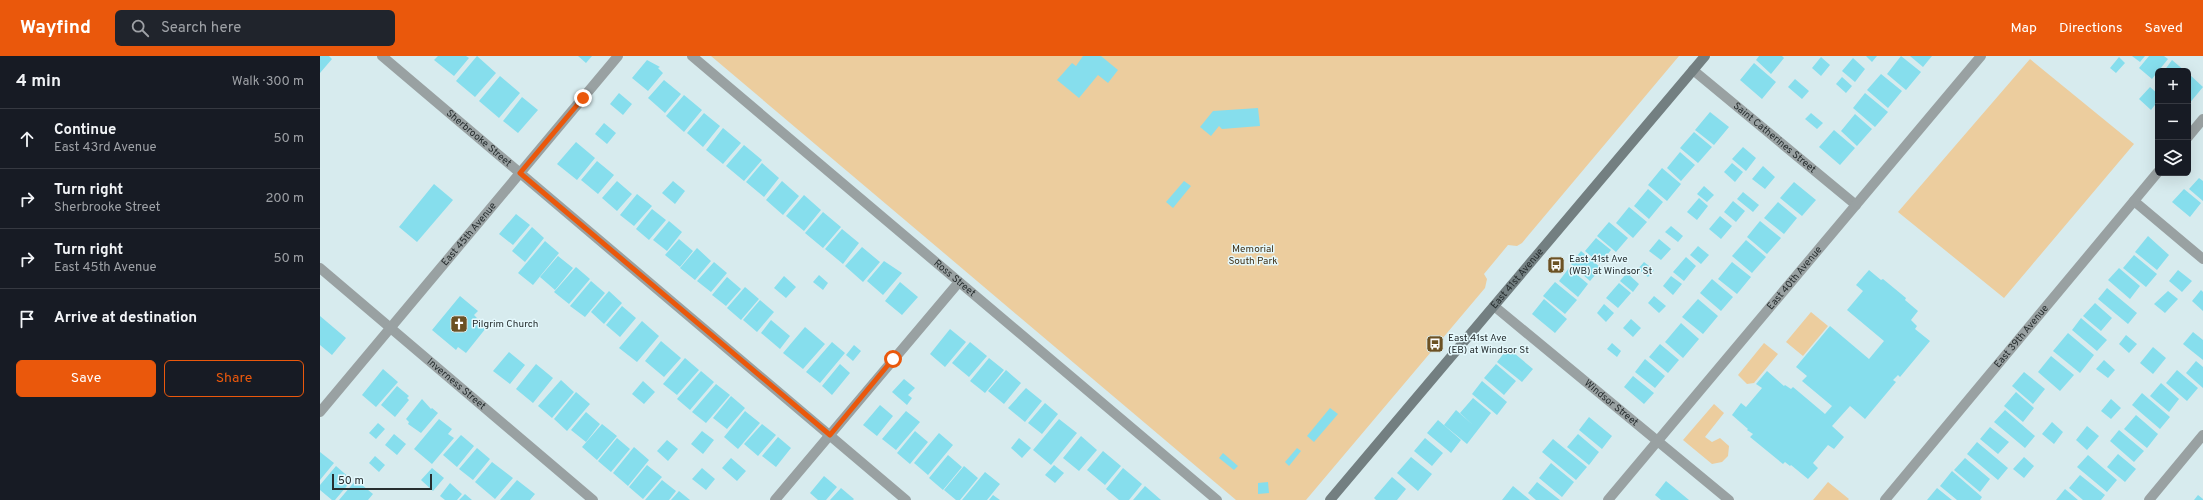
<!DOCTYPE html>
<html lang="en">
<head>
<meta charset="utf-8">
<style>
	:root { --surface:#171b24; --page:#20242c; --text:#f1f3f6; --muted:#9ea1a6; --line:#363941; --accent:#ea580c }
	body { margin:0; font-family:Overpass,sans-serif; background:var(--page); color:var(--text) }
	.controls { position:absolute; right:12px; top:12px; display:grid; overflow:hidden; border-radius:6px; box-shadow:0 4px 16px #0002 }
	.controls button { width:36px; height:36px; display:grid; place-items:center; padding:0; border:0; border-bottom:1px solid var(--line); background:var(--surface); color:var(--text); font:20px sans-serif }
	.scale { position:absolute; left:12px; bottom:10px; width:100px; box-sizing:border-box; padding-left:4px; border:2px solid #272e2f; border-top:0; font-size:11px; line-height:14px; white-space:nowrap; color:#272e2f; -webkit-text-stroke:3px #e4f8fc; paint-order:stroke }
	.stop { position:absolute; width:12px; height:12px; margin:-9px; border:3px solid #ea580c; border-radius:50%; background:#fff }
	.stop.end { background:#ea580c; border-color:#fff; box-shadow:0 1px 4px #0008 }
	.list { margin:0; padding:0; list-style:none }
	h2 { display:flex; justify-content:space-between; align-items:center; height:52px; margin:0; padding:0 16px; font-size:17px }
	h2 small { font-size:13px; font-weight:400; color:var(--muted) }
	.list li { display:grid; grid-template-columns:26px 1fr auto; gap:12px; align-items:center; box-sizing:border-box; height:60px; padding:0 16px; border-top:1px solid var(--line) }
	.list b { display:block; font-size:15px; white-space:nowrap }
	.list p { margin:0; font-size:13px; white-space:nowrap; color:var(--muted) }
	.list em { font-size:13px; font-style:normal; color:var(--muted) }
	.actions { display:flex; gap:8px; padding:12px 16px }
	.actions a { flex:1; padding:9px 0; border:1px solid var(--accent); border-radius:6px; text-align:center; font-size:14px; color:var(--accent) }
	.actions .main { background:var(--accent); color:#fff }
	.icon { flex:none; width:22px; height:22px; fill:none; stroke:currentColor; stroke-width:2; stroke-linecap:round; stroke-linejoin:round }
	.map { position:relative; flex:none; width:1883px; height:444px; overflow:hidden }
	header { display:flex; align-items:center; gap:24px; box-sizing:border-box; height:56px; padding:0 20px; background:var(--accent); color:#fff }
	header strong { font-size:19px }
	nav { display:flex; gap:22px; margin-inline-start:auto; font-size:14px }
	.search { width:280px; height:36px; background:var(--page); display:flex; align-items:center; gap:10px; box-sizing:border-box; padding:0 14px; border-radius:6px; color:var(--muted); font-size:15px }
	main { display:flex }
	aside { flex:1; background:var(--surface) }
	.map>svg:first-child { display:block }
	.green { fill:#eccd9e }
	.building { fill:#86deed }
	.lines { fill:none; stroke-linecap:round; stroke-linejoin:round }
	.minor { stroke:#99a1a2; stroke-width:10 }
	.secondary { stroke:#737f81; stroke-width:10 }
	.route { stroke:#ea580c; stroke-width:5 }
	.labels { text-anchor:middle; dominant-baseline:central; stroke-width:3; stroke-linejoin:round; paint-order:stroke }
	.street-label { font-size:10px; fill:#272e2f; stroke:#e4f8fc }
	.park-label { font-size:10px; fill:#403015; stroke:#e4f8fc }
	.poi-label { font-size:10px; fill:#272e2f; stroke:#e4f8fc; text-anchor:start }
</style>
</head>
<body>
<header>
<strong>Wayfind</strong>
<div class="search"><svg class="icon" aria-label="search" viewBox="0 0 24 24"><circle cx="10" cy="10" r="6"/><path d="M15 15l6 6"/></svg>Search here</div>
<nav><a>Map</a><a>Directions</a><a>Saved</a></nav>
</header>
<main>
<aside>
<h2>4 min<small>Walk · 300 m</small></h2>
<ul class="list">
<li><svg class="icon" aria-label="ahead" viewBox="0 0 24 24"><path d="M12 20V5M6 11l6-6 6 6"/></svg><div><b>Continue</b><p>East 43rd Avenue</p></div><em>50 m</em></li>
<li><svg class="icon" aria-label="right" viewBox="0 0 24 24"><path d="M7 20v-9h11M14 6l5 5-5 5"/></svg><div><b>Turn right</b><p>Sherbrooke Street</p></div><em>200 m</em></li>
<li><svg class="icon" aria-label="right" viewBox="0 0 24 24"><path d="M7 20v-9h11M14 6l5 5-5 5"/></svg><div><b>Turn right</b><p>East 45th Avenue</p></div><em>50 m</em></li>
<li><svg class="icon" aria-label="arrive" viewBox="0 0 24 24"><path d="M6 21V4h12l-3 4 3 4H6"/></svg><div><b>Arrive at destination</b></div></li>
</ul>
<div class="actions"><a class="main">Save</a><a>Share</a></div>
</aside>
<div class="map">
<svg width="1883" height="444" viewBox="0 0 1883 444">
	<rect width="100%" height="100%" fill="#d7ebee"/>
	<path class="green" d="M391,0H1359L1202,187L1197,190L1188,189L1164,218L1167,223L1165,232L986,444H916Z
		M1710,3L1814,88L1684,242L1578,156Z
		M1491,256L1508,270L1483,300L1466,286Z
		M1444,287L1458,298L1434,327L1427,328L1418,319Z
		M1394,348L1404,357L1385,381L1392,386L1400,382L1409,390L1408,400L1402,406L1392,408L1363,384Z
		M1508,426L1529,443L1528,444H1493Z"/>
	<path class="building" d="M0,0H9L12,3L0,17Z
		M118,0H146L149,2L134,20L114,4Z
		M157,0L176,17L155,41L136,25Z
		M258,0H272L266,7Z
		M763,0H781L798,14L788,27L778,19L759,42L737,24L752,7L756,10Z
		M1439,0H1462L1464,2L1451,18L1436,4Z
		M1546,0H1557L1552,6Z
		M1581,0L1601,16L1586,34L1567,18Z
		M1590,0H1612L1603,11Z
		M1812,0H1825L1820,6Z
		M1829,0H1844L1848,3L1832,23L1819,12Z
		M1501,1L1510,9L1501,20L1492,12Z
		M1799,1L1805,7L1796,17L1790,12Z
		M1533,2L1545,13L1535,26L1522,15Z
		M327,4L340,11L338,12L343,17L328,35L312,22Z
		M1852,4L1865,15H1844Z
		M1434,7L1456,26L1442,43L1420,24Z
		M1561,18L1582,35L1568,52L1547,34Z
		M1869,18L1883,31L1868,49V19Z
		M180,20L200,37L179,62L159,45Z
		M1522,21L1532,30L1526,37L1516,28Z
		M1475,23L1489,35L1482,43L1468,31Z
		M344,24L361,38L345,57L328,42Z
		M1830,31L1838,38V45L1831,54L1819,43Z
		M299,37L312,48L303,59L290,48Z
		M1545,37L1568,56L1555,71L1533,52Z
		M364,39L382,54L364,76L346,60Z
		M202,41L218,54L198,77L183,65Z
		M938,52L940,70L902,73L899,70L891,80L880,71L893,55Z
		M1390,56L1409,71L1394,89L1375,74Z
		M384,57L400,70L383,91L367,77Z
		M1491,57L1503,67L1497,73L1485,63Z
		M1535,58L1552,73L1537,90L1521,75Z
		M284,67L296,77L287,88L275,78Z
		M403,72L421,87L403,108L386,94Z
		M1514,74L1535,92L1520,109L1499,91Z
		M1374,76L1392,91L1378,107L1360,92Z
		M256,86L275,102L257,124L237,108Z
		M424,89L442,104L424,125L406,110Z
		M1423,91L1436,102L1426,115L1412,103Z
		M1360,96L1375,109L1361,125L1347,112Z
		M277,105L294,119L278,138L261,124Z
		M442,107L459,122L444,141L426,126Z
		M1412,107L1423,116L1415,126L1404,116Z
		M1443,110L1455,121L1445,133L1432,123Z
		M1342,112L1361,128L1347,145L1328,129Z
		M1879,122L1883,125V145L1869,133Z
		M297,125L312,138L297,155L282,142Z
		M353,125L365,135L355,148L342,137Z
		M462,125L479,140L463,159L446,144Z
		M864,125L871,130L853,152L846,146Z
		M1474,126L1496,144L1482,160L1460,142Z
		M114,128L133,144L97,186L79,171Z
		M1384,130L1394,139L1387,146L1377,138Z
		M1328,133L1343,146L1329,163L1314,150Z
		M1864,133L1881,147L1870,161L1852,146Z
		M1423,136L1439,149L1433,156L1417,143Z
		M317,138L332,150L314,170L300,159Z
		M484,139L501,154L484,175L466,160Z
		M1379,142L1388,150L1377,164L1367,156Z
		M1413,145L1425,155L1416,166L1404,156Z
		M1458,146L1477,162L1464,178L1444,162Z
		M1309,151L1327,166L1313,182L1296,167Z
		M332,153L346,164L329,184L316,173Z
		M503,156L521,171L503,192L485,177Z
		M196,158L210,169L193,189L179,178Z
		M1400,160L1412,170L1401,183L1389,173Z
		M349,165L362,176L347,195L333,184Z
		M1440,165L1461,182L1447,198L1427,181Z
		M1289,166L1308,182L1296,196L1277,180Z
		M1351,170L1363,180L1358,186L1345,176Z
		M212,171L224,182L205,206L192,195Z
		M522,173L539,187L523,208L505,193Z
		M1828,180L1849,199L1837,214L1815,196Z
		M1276,182L1291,194L1280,208L1265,195Z
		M359,183L373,195L360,211L345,199Z
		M1339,183L1351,193L1341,204L1329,195Z
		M1426,184L1446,201L1432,217L1412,200Z
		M225,185L239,197L213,229L198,217Z
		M1378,190L1389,199L1381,208L1370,199Z
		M542,191L560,206L543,226L525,210Z
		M377,192L391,205L375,224L360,212Z
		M1261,195L1281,212L1270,225L1251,208Z
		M1814,199L1837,218L1826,231L1803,212Z
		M238,200L253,212L235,234L220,221Z
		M1366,201L1376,210L1364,225L1353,216Z
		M564,205L582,217L563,239L547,225Z
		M394,206L407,217L391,236L377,225Z
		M1324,206L1334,214L1328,221L1318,213Z
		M1412,206L1431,221L1417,238L1398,223Z
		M256,211L270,223L249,248L234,236Z
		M1249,212L1268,228L1258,241L1239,225Z
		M1799,212L1820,230L1810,243L1788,224Z
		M1549,214L1561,224L1563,223L1586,242L1585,244L1598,255L1591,264L1597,270L1595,273L1610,285L1580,321L1578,319L1573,324L1576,326L1545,363L1530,350L1512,370L1524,381L1514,393L1508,389L1493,407L1498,412L1488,423L1471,409L1470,410L1465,406L1463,408L1430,381L1433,378L1427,374L1428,373L1412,359L1421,347L1426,351L1442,332L1436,328L1447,315L1464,330L1465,329L1471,333L1473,331L1505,358L1512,350L1482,325L1487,320L1476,311L1510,270L1549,303L1564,285L1527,254L1543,235L1536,229Z
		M1858,214L1872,225L1862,236L1849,225Z
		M1307,217L1319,228L1313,236L1300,225Z
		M499,219L508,227L503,234L493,226Z
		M464,220L476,231L466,242L454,232Z
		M1351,220L1362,228L1353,239L1343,230Z
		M407,221L421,233L406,250L392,239Z
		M1392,223L1413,241L1401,255L1380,237Z
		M271,225L285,237L265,261L250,250Z
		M580,226L598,241L582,259L565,245Z
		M1235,226L1257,244L1245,258L1223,240Z
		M1299,227L1311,237L1298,252L1286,242Z
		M425,231L439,243L421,264L407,252Z
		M1787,232L1817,257L1808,268L1778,243Z
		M1881,234L1883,236V255L1872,245Z
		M289,235L302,247L284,268L271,256Z
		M1848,235L1858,243L1845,257L1834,248Z
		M140,240L158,255L154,259L157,262L155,263L166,272L146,297L138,291L136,294L112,274Z
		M1334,240L1346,250L1339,257L1328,247Z
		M1224,243L1247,263L1235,277L1212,258Z
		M1378,243L1398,260L1383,278L1362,261Z
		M440,244L454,256L437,276L423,264Z
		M1775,247L1792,262L1781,275L1763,260Z
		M1284,248L1294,257L1286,266L1277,257Z
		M302,250L316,262L300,281L286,269Z
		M0,260L26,282L12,299L0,289Z
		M1761,262L1787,284L1777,295L1752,274Z
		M1311,263L1321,272L1313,281L1303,272Z
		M451,264L470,280L460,293L441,277Z
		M322,265L339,280L317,306L299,292Z
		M1361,267L1379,283L1363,302L1345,286Z
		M485,271L505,288L483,313L463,297Z
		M630,273L646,286L625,311L610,298Z
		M1873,276L1883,284V304L1863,288Z
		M1748,277L1774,299L1760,317L1733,295Z
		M1806,279L1817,288L1809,297L1799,288Z
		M341,285L361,302L344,321L325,305Z
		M512,286L525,297L500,327L486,316Z
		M650,286L667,300L649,321L632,307Z
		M1292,287L1301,295L1297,301L1287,293Z
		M1340,288L1359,304L1348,317L1329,301Z
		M534,289L541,295L533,305L526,299Z
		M1833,291L1846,302L1833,318L1820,307Z
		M1188,292L1213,313L1202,326L1177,306Z
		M189,296L205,309L190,328L173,315Z
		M1731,300L1754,319L1740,335L1718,316Z
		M365,302L379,314L357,339L343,328Z
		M669,302L684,314L665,337L650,325Z
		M1325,303L1345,320L1335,332L1315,316Z
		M1784,304L1795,314L1788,322L1776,313Z
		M1876,305L1883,311V332L1866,317Z
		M216,308L233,322L213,347L196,333Z
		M520,308L530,317L512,339L502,330Z
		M1176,308L1196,325L1184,339L1164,322Z
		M63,313L78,326L56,351L42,339Z
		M686,314L701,327L684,348L668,335Z
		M1857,314L1878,332L1867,345L1846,327Z
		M381,315L394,326L370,354L357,343Z
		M1704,316L1725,333L1713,348L1692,330Z
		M1313,320L1334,337L1324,348L1304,331Z
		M584,323L595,332L588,339L592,342L587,349L572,336Z
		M241,324L254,336L232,362L218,350Z
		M323,325L335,336L324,348L312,338Z
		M1162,325L1187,346L1177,359L1152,338Z
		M1841,327L1859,343L1849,356L1830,340Z
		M396,328L410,339L386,367L372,356Z
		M77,330L89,340L87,342L89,344L75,361L61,349Z
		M706,332L722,345L705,366L688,352Z
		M256,336L270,348L247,375L234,363Z
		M1696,336L1714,352L1703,366L1684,350Z
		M1822,337L1850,361L1840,373L1812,349Z
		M411,340L425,352L407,373L393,362Z
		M1153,342L1171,357L1147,388L1124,369L1136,354L1153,369L1140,357Z
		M102,343L111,353L112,352L118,357L101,377L88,368L89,366L86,363Z
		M1791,343L1801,352L1791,363L1781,355Z
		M725,347L738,358L722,378L708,367Z
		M560,349L573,360L557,380L543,369Z
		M1010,352L1018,358L994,386L987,380Z
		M1685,354L1715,380L1705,392L1674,366Z
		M425,355L440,367L418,393L404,381Z
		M586,355L600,366L576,394L562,383Z
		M266,356L280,368L266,386L251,374Z
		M1816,359L1838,378L1827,392L1804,373Z
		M1269,361L1292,380L1282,393L1259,374Z
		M119,363L132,373L128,378L134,382L112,408L94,393Z
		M739,363L757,377L731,409L713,394Z
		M1118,364L1141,384L1131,397L1107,377Z
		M1732,366L1743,376L1734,388L1722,378Z
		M58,367L65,373L56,383L49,377Z
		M282,368L297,380L277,404L262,391Z
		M442,368L456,379L438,400L424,388Z
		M1767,370L1779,380L1767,394L1756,384Z
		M1670,371L1689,386L1678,398L1660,383Z
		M1799,374L1824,395L1814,406L1790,385Z
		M382,375L394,384L383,398L371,388Z
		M595,375L608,386L590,408L577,397Z
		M619,377L633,389L608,419L594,407Z
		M74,378L86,388L77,399L65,389Z
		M1258,378L1279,396L1269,409L1247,391Z
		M141,379L154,390L137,411L123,399Z
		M761,380L777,394L759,415L743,402Z
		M458,381L471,392L456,411L442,400Z
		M297,382L310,393L291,416L278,405Z
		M699,382L711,392L702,402L691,392Z
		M1105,382L1123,397L1112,410L1094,395Z
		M1233,383L1267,411L1256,424L1222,396Z
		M347,384L358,393L348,405L337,395Z
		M1657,386L1688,412L1678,424L1647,398Z
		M314,391L329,404L308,430L293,417Z
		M157,392L170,403L153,424L139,413Z
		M977,392L981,395L969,410L965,406Z
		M783,395L801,410L785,429L767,414Z
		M0,396L14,407L0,424Z
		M903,397L918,410L914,414L899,402Z
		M1798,398L1816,413L1805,426L1787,411Z
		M628,399L642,411L623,434L609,422Z
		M1768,399L1797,424L1787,436L1757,411Z
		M55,400L65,409L59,416L49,407Z
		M1091,401L1112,418L1098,435L1077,417Z
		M1704,401L1714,410L1704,422L1693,413Z
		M411,402L426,415L417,425L402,412Z
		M1645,402L1670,423L1660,436L1634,414Z
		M172,406L193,422L175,443L155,426Z
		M1231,407L1254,426L1242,441L1219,422Z
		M327,409L342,421L323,443L309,431Z
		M734,409L744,417L735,427L725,419Z
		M16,410L32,424L15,444H12L0,434V429Z
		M644,410L658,422L640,444H636L624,434Z
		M112,412L124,422L113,435L101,424Z
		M382,412L395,423L386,434L372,423Z
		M803,412L822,428L809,444H799L786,433Z
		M1632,415L1662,441L1660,444H1637L1620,430Z
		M665,416L680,428L667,444H642Z
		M1760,419L1785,439L1781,444H1763L1749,432Z
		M504,420L517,431L506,444H498L490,437Z
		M1072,421L1086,433L1077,444H1056L1054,442Z
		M36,424L53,438L48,444H19Z
		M197,424L215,438L210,444H180Z
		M342,424L356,435L349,444H325Z
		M1346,425L1369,444H1341L1335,439Z
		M948,426L949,437L938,438V427Z
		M1217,426L1240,444H1216L1208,437Z
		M130,427L142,438L137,444H125L120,440Z
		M825,430L841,444H813Z
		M1193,430L1210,444H1182Z
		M521,432L534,443L533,444H510Z
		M1617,432L1632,444H1607Z
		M1745,433L1758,444H1736Z
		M359,435L370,444H351Z
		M145,438L152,444H139Z
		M673,439L680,444H669Z
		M1878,439L1883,443V444H1874Z"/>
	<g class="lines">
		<g class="minor">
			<path id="s1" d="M62,0L586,444"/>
			<path id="s2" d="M372,0L897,444"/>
			<path id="s3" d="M1373,14L1536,149"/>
			<path d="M1868,81L1883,63"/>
			<path d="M1814,145L1883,203"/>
			<path id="s4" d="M0,212L273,444"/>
			<path id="s5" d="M1174,250L1409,444"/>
			<path id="s6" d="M0,356L298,0"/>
			<path d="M455,444L639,226"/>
			<path id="s7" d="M1288,444L1661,0"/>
			<path id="s8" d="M1565,444L1838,116"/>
			<path d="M1829,444L1883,379"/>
		</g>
		<path class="secondary" id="s9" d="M1010,444L1385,0"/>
	</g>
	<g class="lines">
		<path class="route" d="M263,42L200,117L510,379L573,303"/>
	</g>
	<defs>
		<symbol id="bus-square" viewBox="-11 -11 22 22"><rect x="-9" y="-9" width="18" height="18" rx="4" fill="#6c5123" stroke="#e4f8fc"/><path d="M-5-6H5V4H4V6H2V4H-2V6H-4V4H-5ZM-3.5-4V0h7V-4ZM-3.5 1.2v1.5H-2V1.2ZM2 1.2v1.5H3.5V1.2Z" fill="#fff"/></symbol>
		<symbol id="church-square" viewBox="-11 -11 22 22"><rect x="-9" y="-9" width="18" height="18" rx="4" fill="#6c5123" stroke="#e4f8fc"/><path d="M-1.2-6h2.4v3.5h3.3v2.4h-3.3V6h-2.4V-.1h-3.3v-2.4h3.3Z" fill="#fff"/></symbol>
	</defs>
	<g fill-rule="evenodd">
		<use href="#bus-square" x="1226" y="199" width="20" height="20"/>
		<use href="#church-square" x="129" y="258" width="20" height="20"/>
		<use href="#bus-square" x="1105" y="278" width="20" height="20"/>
	</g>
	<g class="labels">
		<g class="street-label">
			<text stroke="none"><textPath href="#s1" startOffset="127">Sherbrooke Street</textPath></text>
			<text stroke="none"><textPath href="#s3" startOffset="106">Saint Catherines Street</textPath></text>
			<text stroke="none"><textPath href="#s6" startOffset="232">East 45th Avenue</textPath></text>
			<text stroke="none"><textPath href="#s2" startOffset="344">Ross Street</textPath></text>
			<text stroke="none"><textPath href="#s9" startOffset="290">East 41st Avenue</textPath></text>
			<text stroke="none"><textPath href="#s7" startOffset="290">East 40th Avenue</textPath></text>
			<text stroke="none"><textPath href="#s8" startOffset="213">East 39th Avenue</textPath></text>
			<text stroke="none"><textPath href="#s4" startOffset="179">Inverness Street</textPath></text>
			<text stroke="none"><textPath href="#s5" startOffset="152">Windsor Street</textPath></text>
		</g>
		<g class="park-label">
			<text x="933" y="193">Memorial<tspan x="933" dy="12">South Park</tspan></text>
		</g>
		<g class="poi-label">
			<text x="1249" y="203">East 41st Ave<tspan x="1249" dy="12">(WB) at Windsor St</tspan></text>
			<text x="152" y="268">Pilgrim Church</text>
			<text x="1128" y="282">East 41st Ave<tspan x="1128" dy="12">(EB) at Windsor St</tspan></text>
		</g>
	</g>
</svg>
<div class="controls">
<button>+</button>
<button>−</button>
<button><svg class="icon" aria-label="layers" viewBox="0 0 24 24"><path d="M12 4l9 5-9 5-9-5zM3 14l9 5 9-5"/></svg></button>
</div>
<div class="scale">50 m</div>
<div class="stop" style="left:573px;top:303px"></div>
<div class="stop end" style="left:263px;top:42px"></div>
</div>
</main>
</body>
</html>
